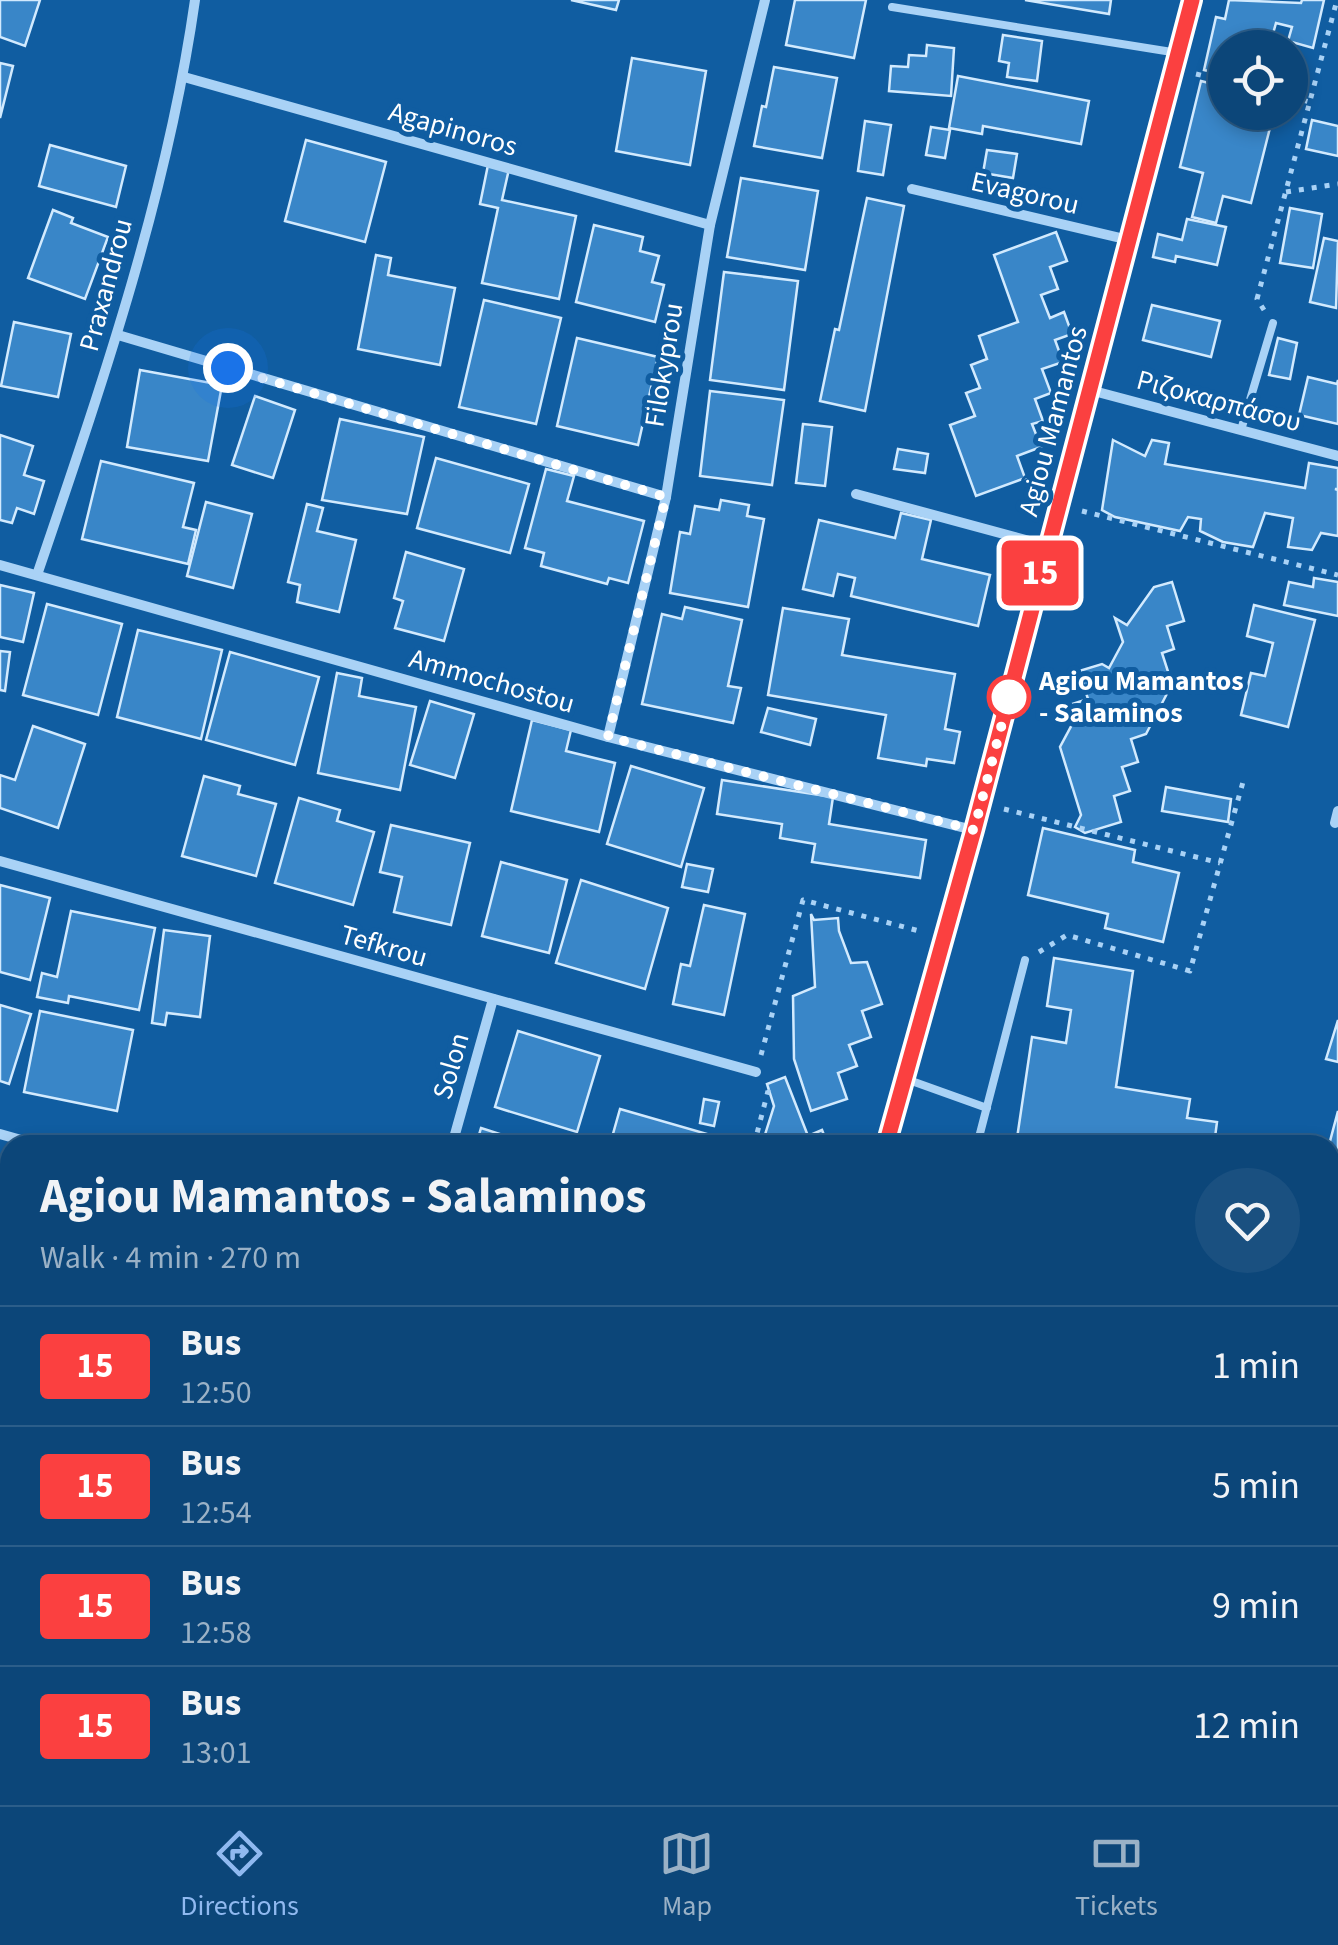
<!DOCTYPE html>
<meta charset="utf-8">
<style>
body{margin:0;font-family:"Source Sans 3",sans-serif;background:#1a5080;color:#f1f3f6;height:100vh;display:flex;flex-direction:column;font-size:38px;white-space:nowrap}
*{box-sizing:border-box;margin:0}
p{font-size:32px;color:#9ab1c6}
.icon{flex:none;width:55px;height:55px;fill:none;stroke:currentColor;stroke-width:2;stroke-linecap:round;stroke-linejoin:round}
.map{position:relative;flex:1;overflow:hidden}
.sheet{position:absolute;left:0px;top:1135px;width:1340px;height:670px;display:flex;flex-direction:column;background:#0c4679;border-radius:30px 30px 0 0;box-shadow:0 5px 15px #0003,0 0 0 2px #2c5e8a}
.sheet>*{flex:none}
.badge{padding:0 20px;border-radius:8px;font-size:35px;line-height:65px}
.fabs{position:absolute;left:1208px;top:30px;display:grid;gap:20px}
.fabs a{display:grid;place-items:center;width:100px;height:100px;border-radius:50%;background:#0c4679;box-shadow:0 5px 15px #0003,0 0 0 2px #2c5e8a;font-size:50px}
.you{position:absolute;width:50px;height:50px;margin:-25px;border:8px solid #fff;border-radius:50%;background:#1a73e8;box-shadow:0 0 0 15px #1a73e833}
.map>.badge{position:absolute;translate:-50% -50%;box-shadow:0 0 0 5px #fff}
.round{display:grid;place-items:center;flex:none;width:105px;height:105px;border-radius:52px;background:#1a5080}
.summary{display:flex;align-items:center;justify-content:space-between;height:170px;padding:0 40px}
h1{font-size:48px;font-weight:700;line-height:75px}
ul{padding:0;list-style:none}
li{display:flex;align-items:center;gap:30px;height:120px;padding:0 40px;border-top:2px solid #2c5e8a}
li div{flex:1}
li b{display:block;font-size:38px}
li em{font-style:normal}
li .badge{min-width:110px;font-weight:700;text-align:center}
.menu{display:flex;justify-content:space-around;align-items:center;height:140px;border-top:2px solid #2c5e8a;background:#0c4679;font-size:28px;color:#9ab1c6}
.menu a{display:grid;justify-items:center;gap:5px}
.menu .selected{color:#90b9f0}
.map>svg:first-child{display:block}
</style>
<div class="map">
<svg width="1338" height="1805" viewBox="0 0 1338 1805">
<rect width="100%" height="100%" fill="#105da1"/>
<g fill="#3986c8" stroke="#d2eafe" stroke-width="2.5">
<path d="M0,0H40L25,46L0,37Z"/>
<path d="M571,0H619L616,10Z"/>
<path d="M795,0H866L854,58L786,45Z"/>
<path d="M1025,0H1111L1109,14Z"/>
<path d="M1229,0L1301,3L1302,0H1324L1313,48L1288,41L1292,27L1276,23L1269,48H1225V75L1204,70L1216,17L1225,19Z"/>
<path d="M1003,35L1042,41L1037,81L1007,77L1009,63L999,61Z"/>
<path d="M927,45L954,48L951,96L889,91L891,66L908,67L909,55L926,56Z"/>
<path d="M632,58L706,71L690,165L616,151Z"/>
<path d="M0,63L13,66L0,118Z"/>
<path d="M774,67L837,78L822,158L754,146L762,106L766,107Z"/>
<path d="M958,76L1089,101L1081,144L983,126L982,134L949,128Z"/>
<path d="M1201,81L1225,87V112H1274L1251,203L1223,196L1216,223L1192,217L1203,173L1180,167Z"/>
<path d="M1312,120L1338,126V156L1306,149Z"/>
<path d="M865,121L891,125L883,175L858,171Z"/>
<path d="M931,127L950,130L945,158L926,155Z"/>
<path d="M306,140L386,162L365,242L285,221Z"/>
<path d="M50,145L126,166L116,207L39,186Z"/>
<path d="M987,150L1017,154L1013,178L983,173Z"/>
<path d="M488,165L509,169L502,200L576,216L559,299L482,283L498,208L480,204Z"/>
<path d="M741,178L818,191L805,270L727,257Z"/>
<path d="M867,198L904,206L865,411L820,401L835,329L839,330Z"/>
<path d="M1290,208L1322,214L1313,268L1280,263Z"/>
<path d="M53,210L73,218L71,223L108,237L85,299L28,278Z"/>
<path d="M1187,219L1226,227L1217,265L1176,256L1175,262L1153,257L1158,234L1182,240Z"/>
<path d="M594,225L643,237L640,251L659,256L652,282L664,285L655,322L576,302Z"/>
<path d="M1056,232L1067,261L1050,267L1058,289L1041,295L1050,318L1064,312L1072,334L1055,340L1063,362L1042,369L1051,393L1035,399L1043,421L1032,424L1041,447L1017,456L1025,478L976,496L950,425L975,416L966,393L980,388L971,365L987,359L979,336L1018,322L994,255Z"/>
<path d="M1324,238L1338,241L1336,308L1310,302Z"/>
<path d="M376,255L391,258L388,275L455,288L440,365L358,349Z"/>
<path d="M724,272L798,281L784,390L710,380Z"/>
<path d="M484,300L561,318L536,424L459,407Z"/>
<path d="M1152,305L1220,321L1211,357L1143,340Z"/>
<path d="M14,322L71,334L58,397L1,386Z"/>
<path d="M577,338L658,357L638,445L557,426Z"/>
<path d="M1278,338L1297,343L1290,379L1269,375Z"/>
<path d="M140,370L222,385L208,461L127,447Z"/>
<path d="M1308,377L1337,384L1338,380V424L1299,415Z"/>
<path d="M710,391L784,400L772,485L700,476Z"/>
<path d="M255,396L295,410L273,478L232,465Z"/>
<path d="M340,419L424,437L407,514L322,500Z"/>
<path d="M803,424L832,427L825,486L796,483Z"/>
<path d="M0,435L33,446L24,475L44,481L34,514L17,508L12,523L0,520Z"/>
<path d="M1113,440L1145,456L1152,440L1169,443L1165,464L1305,488L1309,463L1338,468V489H1335L1338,490V536L1321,533L1312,550L1288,547L1293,518L1265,513L1253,547L1223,542L1200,531L1201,519L1188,517L1180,531L1115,517L1102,510Z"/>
<path d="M898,449L928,454L925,473L894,469Z"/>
<path d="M436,458L529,484L510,553L417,528Z"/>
<path d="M101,461L194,483L183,527L196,530L188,564L82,539Z"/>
<path d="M546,469L574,476L567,501L644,521L628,583L609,578L607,584L541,566L544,553L525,548Z"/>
<path d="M721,500L749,505L747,516L764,519L748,607L670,593L680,532L690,534L695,506L719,510Z"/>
<path d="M206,502L252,514L233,588L187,576Z"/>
<path d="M307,504L323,508L317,531L356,540L339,612L297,602L300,585L288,582Z"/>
<path d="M901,513L931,520L922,559L990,575L978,626L851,596L855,578L838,574L833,596L803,589L819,520L895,538Z"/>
<path d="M406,552L464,569L444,641L395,628L403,601L394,598Z"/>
<path d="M1314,578L1338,582V616L1284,605L1289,582L1313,587Z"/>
<path d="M1172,582L1184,621L1167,626L1174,649L1162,653L1172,684L1146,734L1131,739L1138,762L1122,767L1130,791L1114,796L1121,822L1085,833L1075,827L1081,815L1060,747L1076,717L1072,704L1088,699L1079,671L1102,664L1109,668L1123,642L1115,618L1127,625L1154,587Z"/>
<path d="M0,585L34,593L23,642L0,637Z"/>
<path d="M47,604L122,624L98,715L23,695Z"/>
<path d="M1254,605L1315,620L1288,727L1241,715L1251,673L1265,676L1273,643L1247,636Z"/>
<path d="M685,607L742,620L728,686L741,688L733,723L642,704L662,614L682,619Z"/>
<path d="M783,608L849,619L842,655L955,674L945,729L960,732L954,763L927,759L926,766L878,758L886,715L768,695Z"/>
<path d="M138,630L222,650L201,739L117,717Z"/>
<path d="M0,651L10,652L5,691L0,690Z"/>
<path d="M230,652L319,677L295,765L206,740Z"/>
<path d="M337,673L362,678L359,696L416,707L400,790L318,773Z"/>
<path d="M430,701L474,714L455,778L410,765Z"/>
<path d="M768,708L816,719L810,745L761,732Z"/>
<path d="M532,720L571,730L566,751L615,763L599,832L511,811Z"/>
<path d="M33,726L85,744L58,828L0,808V775L15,780Z"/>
<path d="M631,766L704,788L681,867L607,844Z"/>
<path d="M204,776L240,786L238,794L276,804L256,876L182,856Z"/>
<path d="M722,780L833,797L829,824L926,840L920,878L812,862L815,844L780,838L782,824L717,814Z"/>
<path d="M1166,787L1231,799L1228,822L1162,811Z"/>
<path d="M299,798L340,810L337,821L374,832L353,905L275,883Z"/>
<path d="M391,825L470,843L451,925L394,912L402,877L380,872Z"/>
<path d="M1043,828L1135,850L1133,862L1179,873L1163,942L1105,928L1108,914L1028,895Z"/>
<path d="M501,862L567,880L549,953L482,936Z"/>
<path d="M687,864L713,869L708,892L682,887Z"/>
<path d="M581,880L668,908L645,989L556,963Z"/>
<path d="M0,885L50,898L30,980L0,972Z"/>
<path d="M704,905L745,914L724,1015L673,1004L681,964L690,966Z"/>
<path d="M71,911L155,928L139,1010L69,996L68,1003L37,997L42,973L57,977Z"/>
<path d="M811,914L814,920L838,918L839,931L851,963L867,962L882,1004L862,1011L871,1037L849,1045L857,1066L838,1073L847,1099L811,1111L794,1059L793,996L815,987Z"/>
<path d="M164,930L210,936L200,1017L167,1013L165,1025L152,1023Z"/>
<path d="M1054,958L1133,971L1116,1087L1190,1099L1187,1118L1217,1122L1214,1145H1016L1032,1037L1066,1043L1071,1010L1047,1006Z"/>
<path d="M0,1005L31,1014L9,1084L0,1081Z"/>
<path d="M40,1011L133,1030L117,1111L24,1092Z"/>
<path d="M1338,1020V1062L1326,1059Z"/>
<path d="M518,1031L600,1056L577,1132L495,1107Z"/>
<path d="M785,1077L808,1136L822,1130L828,1145H764L763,1141L774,1106L767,1084Z"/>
<path d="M704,1099L719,1102L714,1126L700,1123Z"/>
<path d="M620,1109L742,1144L741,1145H624L611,1141Z"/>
<path d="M1338,1111V1281L1330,1279L1329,1145Z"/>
<path d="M481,1128L534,1145H476Z"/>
<path d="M0,1294L10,1296V1381L0,1380Z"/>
<path d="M1330,1726L1338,1728V1760L1330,1758Z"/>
<path d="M89,1795H145L143,1805H87Z"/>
<path d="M520,1795H581L577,1804L580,1805H519Z"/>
<path d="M653,1795H702V1796L653,1799Z"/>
<path d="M784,1795H834L832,1805H782Z"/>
<path d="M885,1795H933L923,1800L925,1805H882Z"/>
<path d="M1273,1795H1312L1306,1805H1271Z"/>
</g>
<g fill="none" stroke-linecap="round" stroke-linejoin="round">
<g stroke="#a9d2f6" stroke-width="5" stroke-dasharray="5 8" stroke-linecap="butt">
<path d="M1196,74L1225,81"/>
<path d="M1290,97L1310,102"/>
<path d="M1286,192L1338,184"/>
<path d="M1264,310L1257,299L1337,0"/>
<path d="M1082,511L1338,575"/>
<path d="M1004,809L1220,863"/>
<path d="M1039,952L1067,935L1190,971L1243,782"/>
<path d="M761,1055L803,900L923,932"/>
<path d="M754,1145L768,1091L766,1087"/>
<path d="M601,1805L604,1795"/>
</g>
<g stroke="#a9d2f6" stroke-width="8">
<path d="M892,7L1178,53"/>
<path d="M1241,430L1273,323"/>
<path d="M906,1079L987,1108"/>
<path d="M977,1145L1025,960"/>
<path d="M203,1805L206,1795"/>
</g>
<g stroke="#a9d2f6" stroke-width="10">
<path d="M184,77L710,225"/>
<path d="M912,189L1129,240"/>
<path d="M118,335L666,497"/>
<path d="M1090,390L1338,456"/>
<path d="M856,494L1048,546"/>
<path d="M0,565L608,737L973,830"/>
<path d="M37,575C101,387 167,197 195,0"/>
<path d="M608,737L666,497L710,225L765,0"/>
<path d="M1335,823L1338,811"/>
<path d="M0,861L756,1072"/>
<path d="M0,1134L39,1145"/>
<path d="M452,1145L493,999"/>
<path d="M1330,1413L1338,1418"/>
<path d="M0,1416L10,1419"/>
<path d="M360,1795L384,1805"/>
<path d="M1119,1795L1152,1805"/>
<path d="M981,1805L983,1795"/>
</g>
<g stroke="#daedfe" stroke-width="20">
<path d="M886,1145L974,830L1192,0"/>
<path d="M445,1805L453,1795"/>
</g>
</g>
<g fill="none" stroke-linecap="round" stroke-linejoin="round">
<defs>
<path id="line" d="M886,1145L974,830L1192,0"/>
</defs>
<use href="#line" stroke="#fff" stroke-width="22"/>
<use href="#line" stroke="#fb4040" stroke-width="15"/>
<path stroke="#fff" stroke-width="10" stroke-dasharray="0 18" d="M228,368L666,497L608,737L974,830L1009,697"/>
</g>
<circle fill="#fff" stroke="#fb4040" stroke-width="5" cx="1009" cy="697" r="20"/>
<g text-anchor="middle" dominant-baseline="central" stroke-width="10" stroke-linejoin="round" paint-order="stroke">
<g font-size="28" fill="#fff" stroke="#105da1">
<text transform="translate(453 129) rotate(16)">Agapinoros</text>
<text transform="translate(1025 193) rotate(13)">Evagorou</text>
<text transform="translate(106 285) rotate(-75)">Praxandrou</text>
<text transform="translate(664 365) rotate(-81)">Filokyprou</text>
<text transform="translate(1219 401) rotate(15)">Ριζοκαρπάσου</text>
<text transform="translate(1053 421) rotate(-75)">Agiou Mamantos</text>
<text transform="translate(492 681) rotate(16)">Ammochostou</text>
<text transform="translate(384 946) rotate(16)">Tefkrou</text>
<text transform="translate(451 1066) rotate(-74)">Solon</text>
</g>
<g font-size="28" font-weight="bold" fill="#fff" stroke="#105da1" text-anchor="start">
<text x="1039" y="681">Agiou Mamantos<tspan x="1039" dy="32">- Salaminos</tspan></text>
</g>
</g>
</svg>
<div class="fabs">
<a><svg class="icon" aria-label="locate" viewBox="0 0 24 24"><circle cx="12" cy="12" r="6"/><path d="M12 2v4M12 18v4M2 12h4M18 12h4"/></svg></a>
</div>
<div class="you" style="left:228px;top:368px"></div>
<b class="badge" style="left:1040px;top:573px;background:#fb4040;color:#fff">15</b>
<section class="sheet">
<div class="summary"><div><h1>Agiou Mamantos - Salaminos</h1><p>Walk · 4 min · 270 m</p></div><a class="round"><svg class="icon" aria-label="heart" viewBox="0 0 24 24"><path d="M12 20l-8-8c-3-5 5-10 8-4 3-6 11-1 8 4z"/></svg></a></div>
<ul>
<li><span class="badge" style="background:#fb4040;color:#fff">15</span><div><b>Bus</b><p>12:50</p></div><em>1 min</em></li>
<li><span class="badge" style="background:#fb4040;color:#fff">15</span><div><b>Bus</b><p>12:54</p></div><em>5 min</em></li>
<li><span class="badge" style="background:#fb4040;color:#fff">15</span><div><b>Bus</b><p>12:58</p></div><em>9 min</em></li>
<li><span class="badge" style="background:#fb4040;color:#fff">15</span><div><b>Bus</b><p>13:01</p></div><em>12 min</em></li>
</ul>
</section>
</div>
<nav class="menu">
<a class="selected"><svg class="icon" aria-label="directions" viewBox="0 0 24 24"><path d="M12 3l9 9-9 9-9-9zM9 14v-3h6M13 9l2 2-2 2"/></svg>Directions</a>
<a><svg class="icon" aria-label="map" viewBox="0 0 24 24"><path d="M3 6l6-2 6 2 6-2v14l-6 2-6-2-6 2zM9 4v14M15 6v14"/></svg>Map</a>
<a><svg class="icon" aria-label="tickets" viewBox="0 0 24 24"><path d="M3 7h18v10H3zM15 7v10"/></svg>Tickets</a>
</nav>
